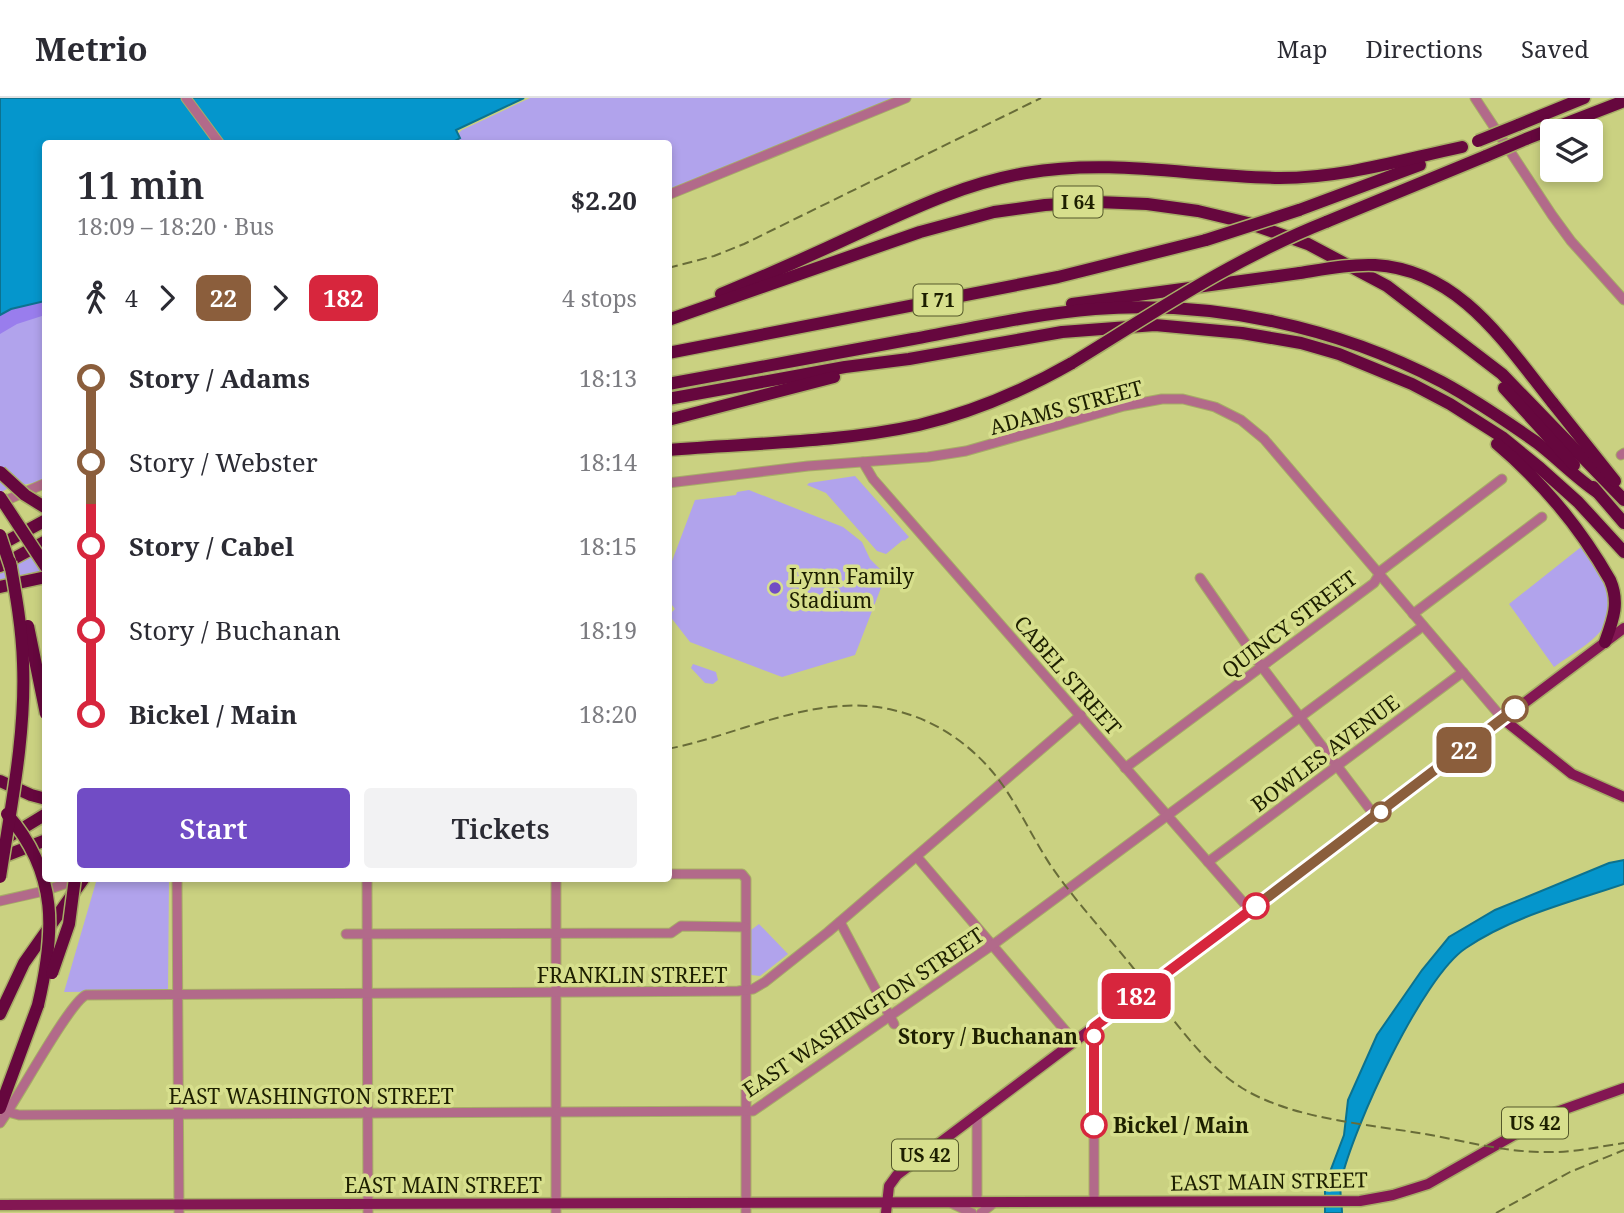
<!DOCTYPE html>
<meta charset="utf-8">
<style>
body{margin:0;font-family:"Noto Serif",serif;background:#f2f2f3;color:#2b2b33;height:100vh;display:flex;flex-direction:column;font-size:26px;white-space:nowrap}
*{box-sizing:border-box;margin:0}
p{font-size:23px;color:#7c7c81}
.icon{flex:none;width:38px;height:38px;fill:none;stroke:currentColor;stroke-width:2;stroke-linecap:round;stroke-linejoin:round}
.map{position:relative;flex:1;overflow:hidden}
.panel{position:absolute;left:42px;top:42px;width:630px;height:742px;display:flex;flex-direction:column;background:#fff;border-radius:7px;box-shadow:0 4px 10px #0003}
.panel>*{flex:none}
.badge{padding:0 14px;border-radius:10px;font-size:24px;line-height:46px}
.controls{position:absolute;left:1540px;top:21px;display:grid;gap:14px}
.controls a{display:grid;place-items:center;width:63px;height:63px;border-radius:7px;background:#fff;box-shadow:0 4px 10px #0003;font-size:35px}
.map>.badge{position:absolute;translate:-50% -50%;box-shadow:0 0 0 4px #fff}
.legs{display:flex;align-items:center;gap:10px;height:77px;padding:0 35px;font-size:23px}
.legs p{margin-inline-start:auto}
.headline{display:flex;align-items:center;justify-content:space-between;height:119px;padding:0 35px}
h1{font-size:38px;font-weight:600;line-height:52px}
.action{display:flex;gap:14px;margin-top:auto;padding:14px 35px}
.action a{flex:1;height:80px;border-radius:7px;background:#714cc5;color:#fff;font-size:28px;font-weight:600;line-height:80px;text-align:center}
.action a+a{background:#f2f2f3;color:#2b2b33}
ul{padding:0 35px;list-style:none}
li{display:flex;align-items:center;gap:24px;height:84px;font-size:26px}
li i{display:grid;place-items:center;width:10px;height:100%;margin:0 9px;background:currentColor}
li i::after{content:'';width:18px;height:18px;margin:-9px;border:5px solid;border-radius:50%;background:#fff}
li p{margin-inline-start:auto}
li:first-child i{background:linear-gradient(#0000 50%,currentColor 0)}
li:last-child i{background:linear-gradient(currentColor 50%,#0000 0)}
header{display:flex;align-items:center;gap:42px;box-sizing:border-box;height:98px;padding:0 35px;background:#fff;border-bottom:2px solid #e1e1e2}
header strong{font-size:33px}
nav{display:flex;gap:38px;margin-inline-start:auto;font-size:24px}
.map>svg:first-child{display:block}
</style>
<header>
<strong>Metrio</strong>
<nav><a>Map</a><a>Directions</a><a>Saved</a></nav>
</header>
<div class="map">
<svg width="1624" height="1115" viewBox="0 0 1624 1115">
<rect width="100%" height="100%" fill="#cad181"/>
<g fill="#b1a3ec">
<path d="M530,0H910L669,96L668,46H447L462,32Z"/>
<path d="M45,203V383L10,389L0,395V217Z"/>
<path d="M855,378L909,439L904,443L903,442L886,456L877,453L826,395L807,387L809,385Z"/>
<path d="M749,392L843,429L862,444L870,461L886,477L855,557L782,579L690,544L669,517L675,511L669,503V471L695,402L736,397L737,394Z"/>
<path d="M45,449V474L0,483V475L4,472Z"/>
<path d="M1581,449C1588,461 1608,483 1611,496C1620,532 1578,551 1554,569L1509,506Z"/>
<path d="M693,566L716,574L718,582L713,586L705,585L691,570Z"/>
<path d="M102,780L169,781L168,893L64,894L96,784Z"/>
<path d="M759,826L788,856L760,878L751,877V832Z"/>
</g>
<path fill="#997ded" d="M45,203V217L17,226L0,236V217L11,211Z"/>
<g fill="#0596cc" stroke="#0c728f" stroke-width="2">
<path d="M0,0H524L456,32L460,40L451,45L46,46L45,203L11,211L0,217Z"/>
<path d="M1624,762V786C1571,804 1513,818 1466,850C1422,879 1353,1030 1341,1083C1339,1093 1342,1105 1342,1115H1325V1087L1344,1037L1348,1002L1377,937L1422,872L1449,839L1495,812L1609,765Z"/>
</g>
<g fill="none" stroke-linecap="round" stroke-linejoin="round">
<defs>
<g id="minor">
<path d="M186,0L220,46"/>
<path d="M1475,0L1552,117L1571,143L1624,202"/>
<path d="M668,97L906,0"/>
<path d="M1621,357L1624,355"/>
<path d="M863,364L873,381L1250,812"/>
<path d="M668,385L808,368L928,359L966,353L1124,308L1162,301H1183L1215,309L1241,322L1264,341L1503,621"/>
<path d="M0,405L46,385"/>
<path d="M1200,480L1262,569L1375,718"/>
<path d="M1413,516L1542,419"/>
<path d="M1125,670L1374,485L1382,472L1502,381"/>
<path d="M917,759L1075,944"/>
<path d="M1208,764L1463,574"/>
<path d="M668,776H742L746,781V1115"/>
<path d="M177,780L179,1115"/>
<path d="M367,780L368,1115"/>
<path d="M556,780V1115"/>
<path d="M0,803L44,793L79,781"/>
<path d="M840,824L894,926"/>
<path d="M346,836L671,835L681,828L745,829"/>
<path d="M8,1014L19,1017L753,1013L998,843L1423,528"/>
<path d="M977,1018V1104"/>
<path d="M0,1025C17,1002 69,905 86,897L738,893L753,891L765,884L828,834L1081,617"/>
<path d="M1094,1103V929"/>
<path d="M951,1105L972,1115"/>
<path d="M981,1115L995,1104"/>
</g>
<g id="major">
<path d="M1503,621L1572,676L1624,699"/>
<path d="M0,1107L1360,1103L1393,1097L1428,1086L1551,1016L1624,990"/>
<path d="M886,1115L889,1088L897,1077L1624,530"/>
</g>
<g id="highway">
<path d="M1518,27L1584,0"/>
<path d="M1526,41L1624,3"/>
<path d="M1299,112L1420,67"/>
<path d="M1326,124L1486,58"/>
<path d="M721,196C767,177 812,157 857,136C912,111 966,85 1026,75C1114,60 1192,79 1280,80C1343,80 1401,62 1462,49"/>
<path d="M1072,206L1300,175"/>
<path d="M668,222L920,134L994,114L1045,107L1097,104L1147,106L1198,113L1248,125L1308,146L1387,188L1502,276L1624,402"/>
<path d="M668,255L1058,179L1206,142"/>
<path d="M668,286C750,271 831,256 913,241C973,230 1034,216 1095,211C1214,202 1337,229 1442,284C1475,302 1506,323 1536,344C1557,360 1575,379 1597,394"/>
<path d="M1504,290L1574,367"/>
<path d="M668,301L845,269L909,261L1062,234L1155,227L1242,235L1301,245L1339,256L1412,286L1450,306L1502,339L1540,370L1578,404L1624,454"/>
<path d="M1552,304L1615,383"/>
<path d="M668,322L834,279"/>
<path d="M1497,346C1542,384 1581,431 1610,482C1620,505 1613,522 1605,544"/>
<path d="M668,352C751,345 837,345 919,327C973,314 1023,293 1072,265"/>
<path d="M1593,389L1624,425"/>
<path d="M0,447L46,422"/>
<path d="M0,468L46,443"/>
<path d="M0,489L46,479"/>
<path d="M0,683L31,697L46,701"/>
<path d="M10,738L46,716"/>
<path d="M0,760L46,742"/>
<path d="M0,916L24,865L84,780"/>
<path d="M0,1010L38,907"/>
</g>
</defs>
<use href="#minor" stroke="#a7ad67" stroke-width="11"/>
<use href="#major" stroke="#a7ad67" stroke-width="13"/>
<use href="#highway" stroke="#a7ad67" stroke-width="15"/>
<use href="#minor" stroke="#b26a8a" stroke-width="9"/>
<use href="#major" stroke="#831753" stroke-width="10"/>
<use href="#highway" stroke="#66073e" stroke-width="12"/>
<g stroke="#686c38" stroke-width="2" stroke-dasharray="10 5" stroke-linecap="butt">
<path d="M668,170L714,158L744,146L1041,0"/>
<path d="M668,651C742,636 817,594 893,612C938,622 978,651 1004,689C1021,714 1034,742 1051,768C1076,804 1107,837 1134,871C1164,908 1201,965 1242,990C1292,1021 1367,1026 1425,1036C1464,1043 1504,1054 1544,1054C1571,1055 1597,1049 1624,1045"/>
<path d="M1496,1115L1570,1074L1624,1052"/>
</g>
<defs>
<g id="highway-bridge">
<path d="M1478,43L1518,27"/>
<path d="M1486,58L1526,41"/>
<path d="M1206,142L1299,112"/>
<path d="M1300,175C1325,171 1350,166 1375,167C1459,172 1504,244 1552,304"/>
<path d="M1072,265C1155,214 1235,160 1326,124"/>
<path d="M0,374L25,397L46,410"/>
<path d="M0,399L46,469"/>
<path d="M0,437L11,470"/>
<path d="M28,528L46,616"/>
<path d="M7,716C59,776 55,835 38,907"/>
<path d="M0,779C11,708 26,636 23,565C22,531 16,497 10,464"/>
<path d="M52,875L69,826L75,780"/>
</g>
</defs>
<use href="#highway-bridge" stroke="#a7ad67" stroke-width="15" stroke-linecap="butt"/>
<use href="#highway-bridge" stroke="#66073e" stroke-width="12"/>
</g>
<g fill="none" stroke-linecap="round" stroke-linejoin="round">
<defs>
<path id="line-1" d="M1256,808L1515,611"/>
<path id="line-2" d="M1094,1027V929L1256,808"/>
</defs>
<use href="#line-1" stroke="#fff" stroke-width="16"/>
<use href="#line-2" stroke="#fff" stroke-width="16"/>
<use href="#line-1" stroke="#8b5e3c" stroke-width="10"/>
<use href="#line-2" stroke="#d7263d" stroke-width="10"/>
</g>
<circle fill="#714cc5" stroke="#d7df8d" stroke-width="2.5" cx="775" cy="490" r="7"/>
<g fill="#fff" stroke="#8b5e3c" stroke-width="3.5">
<circle cx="1515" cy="611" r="12"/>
<circle cx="1381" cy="714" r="9"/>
</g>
<g fill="#fff" stroke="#d7263d" stroke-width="3.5">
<circle cx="1256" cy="808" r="12"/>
<circle cx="1094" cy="938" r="9"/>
<circle cx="1094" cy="1027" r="12"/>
</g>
<g text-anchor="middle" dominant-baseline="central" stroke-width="7" stroke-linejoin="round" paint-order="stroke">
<g fill="#d7df8d" stroke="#55592a" stroke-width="2">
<rect x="1053.5" y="88.5" width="49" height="31" rx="5"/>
<rect x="913.5" y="186.5" width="49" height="31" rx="5"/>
<rect x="1502" y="1009.5" width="66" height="31" rx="5"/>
<rect x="892" y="1041.5" width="66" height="31" rx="5"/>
</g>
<g font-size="19" font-weight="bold" fill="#1d1f00">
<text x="1078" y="104">I 64</text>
<text x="938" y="202">I 71</text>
<text x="1535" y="1025">US 42</text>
<text x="925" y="1057">US 42</text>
</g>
<g font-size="21" fill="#1d1f00" stroke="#d7df8d">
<text transform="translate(1066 309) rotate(-15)">ADAMS STREET</text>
<text transform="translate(1289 526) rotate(-37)">QUINCY STREET</text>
<text transform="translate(1068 577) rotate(49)">CABEL STREET</text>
<text transform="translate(1325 655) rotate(-37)">BOWLES AVENUE</text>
<text x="632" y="877">FRANKLIN STREET</text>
<text transform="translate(863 914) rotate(-34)">EAST WASHINGTON STREET</text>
<text x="311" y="998">EAST WASHINGTON STREET</text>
<text transform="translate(1269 1083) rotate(-1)">EAST MAIN STREET</text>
<text x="443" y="1087">EAST MAIN STREET</text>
</g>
<g font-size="21" fill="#1d1f00" stroke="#d7df8d" text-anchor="start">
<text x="789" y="478">Lynn Family<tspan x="789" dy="24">Stadium</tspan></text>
</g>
<g font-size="21" font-weight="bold" fill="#1d1f00" stroke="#d7df8d" text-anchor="end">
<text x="1078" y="938">Story / Buchanan</text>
<text x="1113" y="1027" text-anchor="start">Bickel / Main</text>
</g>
</g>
</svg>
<div class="controls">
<a><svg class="icon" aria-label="layers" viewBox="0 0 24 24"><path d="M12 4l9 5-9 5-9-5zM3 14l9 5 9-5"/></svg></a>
</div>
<b class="badge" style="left:1464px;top:652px;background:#8b5e3c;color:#fff">22</b>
<b class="badge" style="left:1136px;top:898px;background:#d7263d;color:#fff">182</b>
<section class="panel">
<div class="headline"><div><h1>11 min</h1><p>18:09 – 18:20 · Bus</p></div><b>$2.20</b></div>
<div class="legs"><svg class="icon" aria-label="walk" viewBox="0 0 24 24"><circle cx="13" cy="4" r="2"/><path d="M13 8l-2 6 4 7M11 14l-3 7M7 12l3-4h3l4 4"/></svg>4<svg class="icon" aria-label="forward" viewBox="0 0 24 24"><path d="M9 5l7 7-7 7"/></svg><b class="badge" style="background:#8b5e3c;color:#fff">22</b><svg class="icon" aria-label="forward" viewBox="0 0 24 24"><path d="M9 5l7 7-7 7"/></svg><b class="badge" style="background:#d7263d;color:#fff">182</b><p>4 stops</p></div>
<ul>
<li><i style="color:#8b5e3c"></i><b>Story / Adams</b><p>18:13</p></li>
<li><i style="color:#8b5e3c"></i><span>Story / Webster</span><p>18:14</p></li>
<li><i style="color:#d7263d"></i><b>Story / Cabel</b><p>18:15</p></li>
<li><i style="color:#d7263d"></i><span>Story / Buchanan</span><p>18:19</p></li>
<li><i style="color:#d7263d"></i><b>Bickel / Main</b><p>18:20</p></li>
</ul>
<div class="action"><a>Start</a><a>Tickets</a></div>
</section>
</div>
